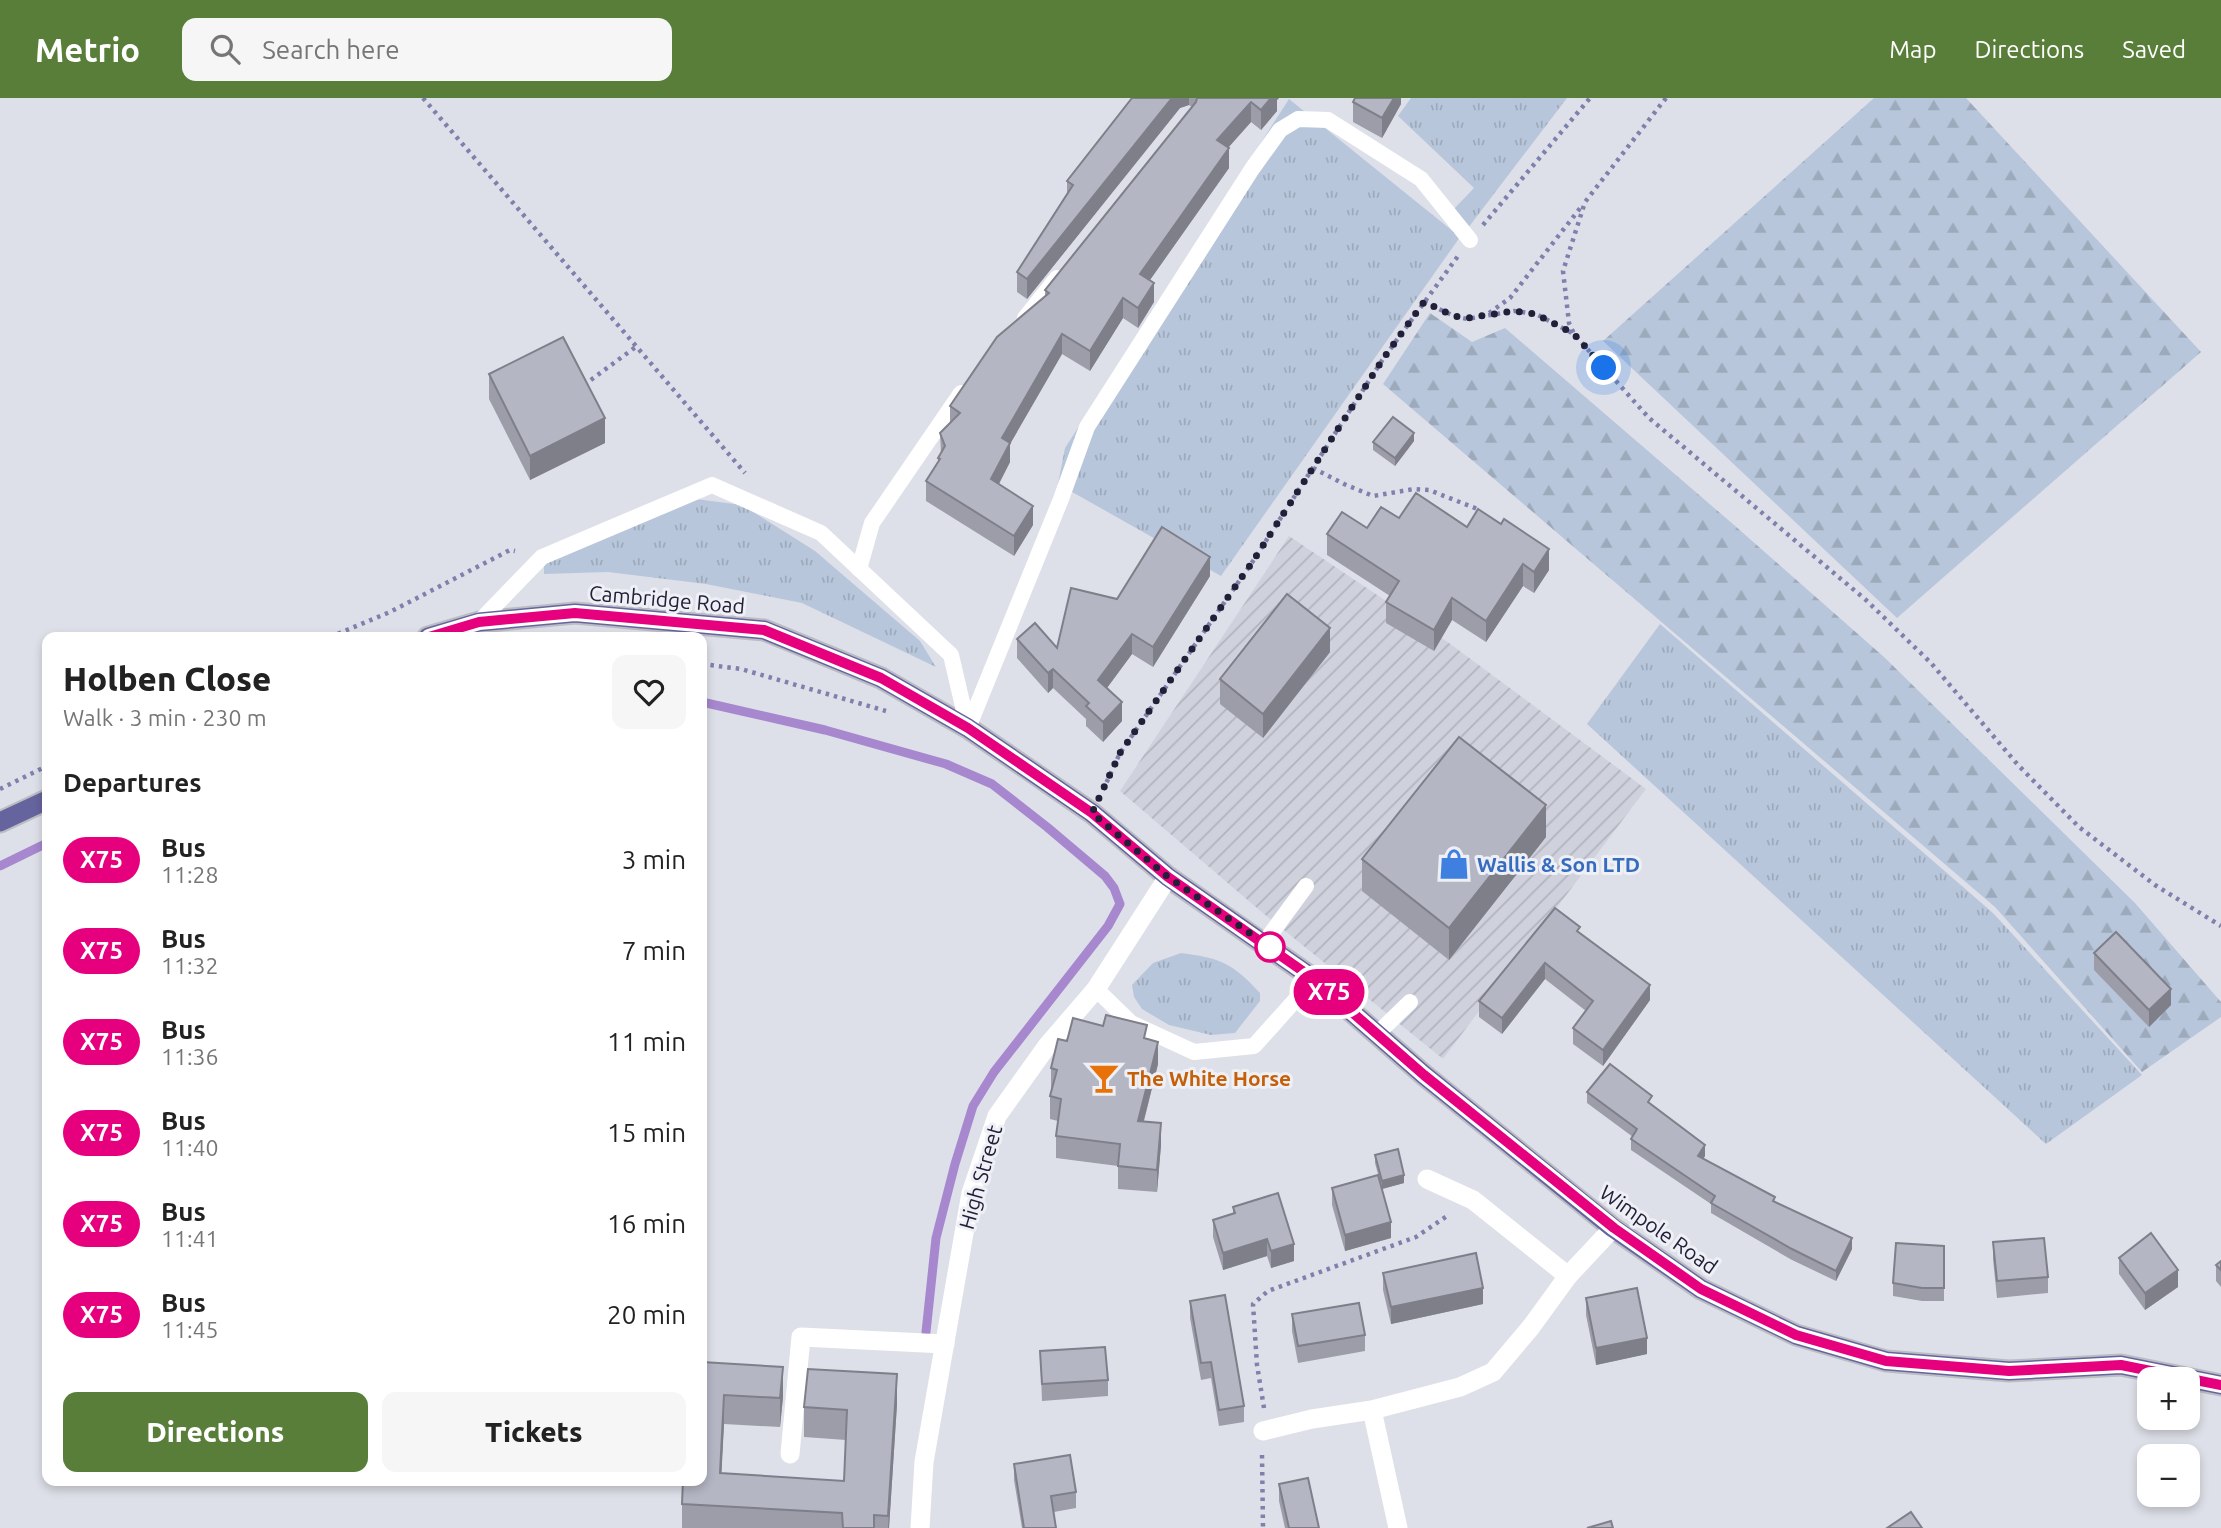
<!DOCTYPE html>
<meta charset="utf-8">
<style>
body{margin:0;font-family:Ubuntu,sans-serif;background:#f6f6f6;color:#222;height:100vh;display:flex;flex-direction:column;font-size:26px;white-space:nowrap}
*{box-sizing:border-box;margin:0}
p{font-size:23px;color:#767676}
.icon{flex:none;width:38px;height:38px;fill:none;stroke:currentColor;stroke-width:2;stroke-linecap:round;stroke-linejoin:round}
.map{position:relative;flex:1;overflow:hidden}
.drawer{position:absolute;left:42px;top:534px;width:665px;height:854px;display:flex;flex-direction:column;background:#fff;border-radius:14px;box-shadow:0 4px 10px #0003}
.drawer>*{flex:none}
.badge{padding:0 14px;border-radius:23px;font-size:24px;line-height:46px}
.tools{position:absolute;left:2137px;top:1269px;display:grid;gap:14px}
.tools a{display:grid;place-items:center;width:63px;height:63px;border-radius:14px;background:#fff;box-shadow:0 4px 10px #0003;font-size:35px}
.you{position:absolute;width:35px;height:35px;margin:-18px;border:5px solid #fff;border-radius:50%;background:#1a73e8;box-shadow:0 0 0 10px #1a73e833}
.map>.badge{position:absolute;translate:-50% -50%;box-shadow:0 0 0 4px #fff}
h2{padding:0 21px;font-size:26px;line-height:63px}
.round{display:grid;place-items:center;flex:none;width:74px;height:74px;border-radius:14px;background:#f6f6f6}
.overview{display:flex;align-items:center;justify-content:space-between;height:119px;padding:0 21px}
h1{font-size:33px;font-weight:800;line-height:52px}
.button{display:flex;gap:14px;margin-top:auto;padding:14px 21px}
.button a{flex:1;height:80px;border-radius:14px;background:#597e3a;color:#fff;font-size:28px;font-weight:800;line-height:80px;text-align:center}
.button a+a{background:#f6f6f6;color:#222}
ul{padding:0;list-style:none}
li{display:flex;align-items:center;gap:21px;height:91px;padding:0 21px}
li div{flex:1}
li b{display:block;font-size:26px}
li em{font-style:normal}
li .badge{min-width:77px;font-weight:700;text-align:center}
header{display:flex;align-items:center;gap:42px;box-sizing:border-box;height:98px;padding:0 35px;background:#597e3a;color:#fff}
header strong{font-size:33px}
nav{display:flex;gap:38px;margin-inline-start:auto;font-size:24px}
.search{width:490px;height:63px;background:#f6f6f6;display:flex;align-items:center;gap:18px;box-sizing:border-box;padding:0 24px;border-radius:14px;color:#767676;font-size:26px}
.map>svg:first-child{display:block}
</style>
<header>
<strong>Metrio</strong>
<div class="search"><svg class="icon" aria-label="search" viewBox="0 0 24 24"><circle cx="10" cy="10" r="6"/><path d="M15 15l6 6"/></svg>Search here</div>
<nav><a>Map</a><a>Directions</a><a>Saved</a></nav>
</header>
<div class="map">
<svg width="2221" height="1430" viewBox="0 0 2221 1430">
<defs>
<pattern id="industrial-furrows" width="10" height="10" patternUnits="userSpaceOnUse" patternTransform="scale(1.75)"><rect width="10" height="10" fill="#cfd1dd"/><path d="M-1 1l2-2M0 10L10 0M9 11l2-2" fill="none" stroke="#b1b3be"/></pattern>
<pattern id="grass-tufts" width="24" height="20" patternUnits="userSpaceOnUse" patternTransform="scale(1.75)"><rect width="24" height="20" fill="#b7c6da"/><path d="M3 7l-1-3M5 7V3M7 7l1-3M15 17l-1-3M17 17v-4M19 17l1-3" fill="none" stroke="#9daabc"/></pattern>
<pattern id="forest-firs" width="22" height="20" patternUnits="userSpaceOnUse" patternTransform="scale(1.75)"><rect width="22" height="20" fill="#b7c6da"/><path d="M5 1l3.5 6h-7zM16 11l3.5 6h-7z" fill="#9daabc"/></pattern>
</defs>
<rect width="100%" height="100%" fill="#dee0e9"/>
<path fill="url(#industrial-furrows)" d="M1289,438L1449,545L1646,691L1443,961L1264,816L1120,693Z"/>
<g fill="url(#grass-tufts)">
<path d="M1411,0H1567L1468,130L1452,113L1474,90L1398,18Z"/>
<path d="M1289,1L1460,139L1221,478L1058,386L1065,350Z"/>
<path d="M696,401L742,407L815,453L920,543L936,569L802,505L706,486L608,474L544,476V464Z"/>
<path d="M1660,526L1993,815L2142,977L2046,1046L1587,626Z"/>
<path d="M1181,855C1221,860 1232,865 1260,895V903L1235,935L1211,937L1169,927L1142,911L1134,899L1132,887L1153,865Z"/>
</g>
<g fill="url(#forest-firs)">
<path d="M1874,0H1966L2201,254L1897,520L1603,243Z"/>
<path d="M1430,215L1472,244L1505,230L1734,427L1884,559L2135,805L2221,904V919L2142,974L1995,809L1383,286Z"/>
</g>
<g fill="none" stroke-linecap="round" stroke-linejoin="round">
<g stroke="#a787ce" stroke-width="9">
<path d="M702,604L825,632L946,666L992,686L1047,729L1105,778L1114,790L1120,806L1108,828L994,974L973,1008L955,1066L936,1140L926,1234"/>
<path d="M0,768L47,745"/>
</g>
<defs>
<g id="primary">
<path d="M428,539L479,524L575,515L764,532L881,580L968,630L1092,715L1168,779L1314,881L1424,977L1613,1130L1701,1191L1796,1237L1886,1263L2009,1273L2121,1267L2221,1287"/>
<path d="M0,724L47,702"/>
</g>
</defs>
<use href="#primary" stroke="#bcbcc3" stroke-width="23"/>
<g stroke="#7f80ac" stroke-width="4.5" stroke-dasharray="3.5 5" stroke-linecap="butt">
<path d="M423,0L745,375"/>
<path d="M1666,0L1585,104L1563,173L1569,225L1574,236L1649,320L1866,502L1931,565L2018,667L2079,729L2155,787L2221,828"/>
<path d="M1483,127L1590,0"/>
<path d="M1424,204L1454,218L1467,221L1514,213L1536,216L1574,236"/>
<path d="M1489,215L1510,200L1581,109"/>
<path d="M584,287L637,248"/>
<path d="M1313,370L1344,386L1373,398L1414,391L1429,392L1480,412"/>
<path d="M330,539L390,514L510,452L515,453"/>
<path d="M702,566L741,571L886,613"/>
<path d="M0,691L47,668"/>
<path d="M1103,692L1120,655L1253,463L1383,261L1458,158"/>
<path d="M1264,1310L1257,1267L1253,1206L1268,1193L1416,1139L1447,1118"/>
<path d="M1262,1357L1263,1430"/>
</g>
<g stroke="#fff" stroke-width="16">
<path d="M1025,220L1057,180"/>
<path d="M859,471L872,425L961,295"/>
<path d="M479,524L542,459L712,387L821,435L951,557L968,630"/>
<path d="M968,630L1061,401L1087,329L1252,71L1280,32L1298,21L1328,22L1421,81L1470,142"/>
<path d="M1264,845L1306,788"/>
<path d="M1096,891L1131,925L1194,954L1254,948L1314,881"/>
<path d="M1378,935L1410,904"/>
</g>
<g stroke="#fff" stroke-width="19">
<path d="M1427,1081L1473,1102L1568,1178"/>
<path d="M1372,1312L1398,1430"/>
<path d="M1263,1333L1312,1321L1372,1312L1460,1289L1493,1274L1531,1229L1568,1178L1613,1130"/>
<path d="M790,1356L801,1239L945,1246"/>
<path d="M920,1430L924,1364L971,1095L997,1018L1047,948L1096,891L1168,779"/>
</g>
<use href="#primary" stroke="#66649e" stroke-width="19"/>
</g>
<g fill="#9c9da9">
<path d="M1132,0H1279L1277,2V13L1261,32L1251,24L1228,50L1229,70L1150,182L1154,204L1138,230L1123,220L1090,273L1062,256L1010,346V364L999,386L1033,427L1014,458L926,403V383L938,364V360L941,356L940,335L950,325V308L1045,198V192L1192,9L1189,7L1180,10L1027,201L1017,194V174L1067,95V83Z"/>
<path d="M1401,0V6L1382,40L1353,24V4Z"/>
<path d="M489,276L605,345L530,382L489,301Z"/>
<path d="M1414,343L1395,368L1373,352V344Z"/>
<path d="M1399,420L1467,429L1549,472L1534,495L1523,488L1486,544L1452,522L1434,553L1386,525V504L1390,498L1327,457V436L1367,430Z"/>
<path d="M1210,478L1153,569L1132,556L1107,590L1122,623L1103,644L1086,628V621L1053,590L1048,595L1017,560V541L1057,550L1117,501Z"/>
<path d="M1330,554L1263,640L1220,606V581Z"/>
<path d="M1546,739L1449,862L1362,793V761Z"/>
<path d="M1580,835L1650,902L1603,968L1573,946V930L1586,913L1545,881L1502,936L1479,919V903Z"/>
<path d="M2094,855L2171,907L2149,929L2094,872Z"/>
<path d="M1147,941L1158,966L1144,1023L1161,1047L1157,1094L1118,1091V1068L1056,1060V1038L1058,1023L1050,1021V998L1052,993H1051V970L1067,943Z"/>
<path d="M1587,994L1652,1007L1705,1058L1703,1061L1852,1151L1836,1183L1792,1162L1711,1115V1106L1631,1052V1041L1633,1039L1587,1005Z"/>
<path d="M1375,1057L1404,1085L1382,1091L1375,1065Z"/>
<path d="M1332,1090L1391,1140L1345,1153L1332,1107Z"/>
<path d="M1233,1109L1294,1163L1271,1170L1267,1158L1223,1172L1213,1139V1122L1233,1115Z"/>
<path d="M1993,1144L2048,1179V1195L1997,1200L1993,1161Z"/>
<path d="M1944,1148V1203H1922L1893,1198V1185Z"/>
<path d="M2119,1160L2178,1189L2145,1212L2119,1176Z"/>
<path d="M2221,1163V1189L2216,1183V1167Z"/>
<path d="M1383,1175L1483,1206L1391,1226L1383,1192Z"/>
<path d="M1586,1200L1647,1256L1596,1267L1586,1217Z"/>
<path d="M1190,1203L1244,1308V1324L1219,1328L1211,1280L1201,1282L1190,1220Z"/>
<path d="M1292,1216L1365,1237V1253L1298,1265L1292,1233Z"/>
<path d="M1040,1253L1108,1282V1298L1042,1303Z"/>
<path d="M702,1264L783,1299L780,1329L724,1326L721,1375L844,1383L846,1342L804,1339V1309L897,1306L889,1430H682V1406Z"/>
<path d="M1014,1366L1076,1394V1410L1054,1414L1056,1430H1022L1014,1382Z"/>
<path d="M1279,1386L1319,1430H1285L1279,1403Z"/>
</g>
<g fill="#7f7f89">
<path d="M1172,0H1189V7L1180,10L1027,201V181Z"/>
<path d="M1271,0H1279L1277,2V13L1261,32V12Z"/>
<path d="M1394,0H1401V6L1382,40V20Z"/>
<path d="M1251,4V24L1217,62V42Z"/>
<path d="M1229,50V70L1140,196V176Z"/>
<path d="M1154,185V204L1138,230V210Z"/>
<path d="M1123,200V220L1090,273V253Z"/>
<path d="M1062,236V256L1010,346V364L991,401V381L1002,340Z"/>
<path d="M605,320V345L530,382V358Z"/>
<path d="M1414,335V343L1395,368V360Z"/>
<path d="M1033,408V427L1014,458V438Z"/>
<path d="M1549,451V472L1534,495V474Z"/>
<path d="M1210,459V478L1153,569V549Z"/>
<path d="M1523,466V488L1486,544V523Z"/>
<path d="M1452,500V522L1434,553V532Z"/>
<path d="M1330,530V554L1263,640V616Z"/>
<path d="M1132,536V556L1098,602V582Z"/>
<path d="M1053,571V590L1048,595V575Z"/>
<path d="M1122,604V623L1103,644V624Z"/>
<path d="M1546,707V739L1449,862V830Z"/>
<path d="M1545,865V881L1502,936V920Z"/>
<path d="M1650,887V902L1603,968V952Z"/>
<path d="M2171,891V907L2149,929V912Z"/>
<path d="M1158,944V966L1138,1045V1023Z"/>
<path d="M1161,1025V1047L1157,1094V1072Z"/>
<path d="M1705,1047V1058L1698,1069V1058Z"/>
<path d="M1404,1077V1085L1382,1091V1083Z"/>
<path d="M1391,1124V1140L1345,1153V1137Z"/>
<path d="M1852,1140V1151L1836,1183V1173Z"/>
<path d="M1267,1141V1158L1223,1172V1155Z"/>
<path d="M1294,1146V1163L1271,1170V1153Z"/>
<path d="M2178,1172V1189L2145,1212V1195Z"/>
<path d="M1483,1190V1206L1391,1226V1209Z"/>
<path d="M1647,1240V1256L1596,1267V1250Z"/>
<path d="M783,1269V1299L780,1329V1300Z"/>
<path d="M897,1276V1306L889,1430H888Z"/>
<path d="M724,1297V1326L720,1405V1375Z"/>
</g>
<g fill="#b5b6c4" stroke="#7f7f89" stroke-width="2">
<path d="M1132,0H1172L1027,181L1017,174L1073,87L1067,83Z"/>
<path d="M1197,0H1271L1261,12L1251,4L1217,42L1229,50L1140,176L1154,185L1138,210L1123,200L1090,253L1062,236L1002,340L1010,345L991,381L1033,408L1014,438L926,383L940,361L938,360L945,348L940,335L960,315L950,308L997,239L1049,195L1045,192L1196,4Z"/>
<path d="M1355,0H1394L1382,20L1353,4Z"/>
<path d="M563,239L605,320L530,358L489,276Z"/>
<path d="M1393,319L1414,335L1395,360L1373,344Z"/>
<path d="M1416,395L1467,429L1478,411L1501,426L1504,421L1549,451L1534,474L1523,466L1486,523L1452,500L1434,532L1386,504L1399,483L1327,436L1342,414L1367,430L1381,409L1399,420Z"/>
<path d="M1162,429L1210,459L1153,549L1132,536L1098,582L1122,604L1103,624L1086,608L1089,605L1053,571L1048,575L1017,541L1035,525L1057,550L1071,490L1117,501Z"/>
<path d="M1287,496L1330,530L1263,616L1220,581Z"/>
<path d="M1459,639L1546,707L1449,830L1362,761Z"/>
<path d="M1555,810L1580,829L1577,833L1650,887L1603,952L1573,930L1593,903L1545,865L1502,920L1479,903Z"/>
<path d="M2116,834L2171,891L2149,912L2094,855Z"/>
<path d="M1106,917L1147,927L1144,940L1158,944L1138,1023L1161,1025L1157,1072L1118,1068L1120,1046L1056,1038L1061,1001L1050,998L1057,972L1051,970L1058,941L1067,943L1073,920L1103,928Z"/>
<path d="M1610,966L1652,998L1648,1004L1705,1047L1698,1058L1775,1099L1773,1103L1852,1140L1836,1173L1792,1151L1711,1105L1715,1098L1631,1041L1637,1031L1587,994Z"/>
<path d="M1398,1051L1404,1077L1382,1083L1375,1057Z"/>
<path d="M1378,1077L1391,1124L1345,1137L1332,1090Z"/>
<path d="M1278,1095L1294,1146L1271,1153L1267,1141L1223,1155L1213,1122L1235,1115L1233,1109Z"/>
<path d="M2151,1135L2178,1172L2145,1195L2119,1160Z"/>
<path d="M2044,1140L2048,1179L1997,1183L1993,1144Z"/>
<path d="M1896,1145L1944,1148V1190H1922L1893,1185Z"/>
<path d="M1476,1155L1483,1190L1391,1209L1383,1175Z"/>
<path d="M2221,1163V1172L2216,1167Z"/>
<path d="M1637,1190L1647,1240L1596,1250L1586,1200Z"/>
<path d="M1225,1197L1244,1308L1219,1312L1211,1264L1201,1265L1190,1203Z"/>
<path d="M1359,1205L1365,1237L1298,1248L1292,1216Z"/>
<path d="M1105,1249L1108,1282L1042,1286L1040,1253Z"/>
<path d="M702,1264L783,1269L780,1300L724,1297L720,1375L844,1383L847,1312L804,1309L808,1271L897,1276L888,1418L874,1417V1430H843L842,1415L682,1406L683,1382H702Z"/>
<path d="M1070,1357L1076,1394L1051,1398L1056,1430H1024L1014,1366Z"/>
<path d="M1308,1380L1319,1430H1289L1279,1386Z"/>
<path d="M1911,1414L1922,1430H1887Z"/>
<path d="M1611,1423L1613,1430H1587Z"/>
</g>
<g fill="none" stroke-linecap="round" stroke-linejoin="round">
<defs>
<path id="line" d="M429,539L479,524L575,515L764,532L881,580L968,630L1092,715L1168,779L1314,881L1424,977L1614,1130L1701,1191L1796,1237L1886,1263L2009,1273L2121,1267L2221,1287"/>
</defs>
<use href="#line" stroke="#fff" stroke-width="16"/>
<use href="#line" stroke="#e6007e" stroke-width="10"/>
<path stroke="#212038" stroke-width="7" stroke-dasharray="0 12.6" d="M1270,849L1168,779L1092,715L1120,655L1253,463L1383,261L1424,204L1454,218L1467,220L1514,213L1536,216L1574,236L1604,270"/>
</g>
<defs>
<symbol id="shop-bare" viewBox="-9 -9 18 18"><path d="M-5-2.5h2.3a2.7 3.5 0 0 1 5.4 0H5L5.5 6h-11ZM-1.5-2.5h3a1.5 2.3 0 0 0-3 0Z" fill="#3f7fe0" stroke="#eef0f6" stroke-width="2.5" paint-order="stroke"/></symbol>
<symbol id="bar-bare" viewBox="-9 -9 18 18"><path d="M-6-5H6L.8 .8V4.5H3.5V6h-7V4.5H-.8V.8Z" fill="#e8710a" stroke="#eef0f6" stroke-width="2.5" paint-order="stroke"/></symbol>
</defs>
<g fill-rule="evenodd">
<use href="#shop-bare" x="1432" y="744" width="44" height="44"/>
<use href="#bar-bare" x="1082" y="958" width="44" height="44"/>
</g>
<circle fill="#fff" stroke="#e6007e" stroke-width="3.5" cx="1270" cy="849" r="14"/>
<g text-anchor="middle" dominant-baseline="central" stroke-width="6" stroke-linejoin="round" paint-order="stroke">
<g font-size="21" fill="#212038" stroke="#eef0f6">
<text transform="translate(667 501) rotate(5)">Cambridge Road</text>
<text transform="translate(980 1079) rotate(-74)">High Street</text>
<text transform="translate(1659 1131) rotate(35)">Wimpole Road</text>
</g>
<g font-size="21" font-weight="bold" fill="#366cbe" stroke="#eef0f6" text-anchor="start">
<text x="1477" y="766">Wallis &amp; Son LTD</text>
</g>
<g font-size="21" font-weight="bold" fill="#c56008" stroke="#eef0f6" text-anchor="start">
<text x="1127" y="980">The White Horse</text>
</g>
</g>
</svg>
<div class="tools">
<a>+</a>
<a>−</a>
</div>
<div class="you" style="left:1604px;top:270px"></div>
<b class="badge" style="left:1329px;top:894px;background:#e6007e;color:#fff">X75</b>
<section class="drawer">
<div class="overview"><div><h1>Holben Close</h1><p>Walk · 3 min · 230 m</p></div><a class="round"><svg class="icon" aria-label="heart" viewBox="0 0 24 24"><path d="M12 20l-8-8c-3-5 5-10 8-4 3-6 11-1 8 4z"/></svg></a></div>
<h2>Departures</h2>
<ul>
<li><span class="badge" style="background:#e6007e;color:#fff">X75</span><div><b>Bus</b><p>11:28</p></div><em>3 min</em></li>
<li><span class="badge" style="background:#e6007e;color:#fff">X75</span><div><b>Bus</b><p>11:32</p></div><em>7 min</em></li>
<li><span class="badge" style="background:#e6007e;color:#fff">X75</span><div><b>Bus</b><p>11:36</p></div><em>11 min</em></li>
<li><span class="badge" style="background:#e6007e;color:#fff">X75</span><div><b>Bus</b><p>11:40</p></div><em>15 min</em></li>
<li><span class="badge" style="background:#e6007e;color:#fff">X75</span><div><b>Bus</b><p>11:41</p></div><em>16 min</em></li>
<li><span class="badge" style="background:#e6007e;color:#fff">X75</span><div><b>Bus</b><p>11:45</p></div><em>20 min</em></li>
</ul>
<div class="button"><a>Directions</a><a>Tickets</a></div>
</section>
</div>
